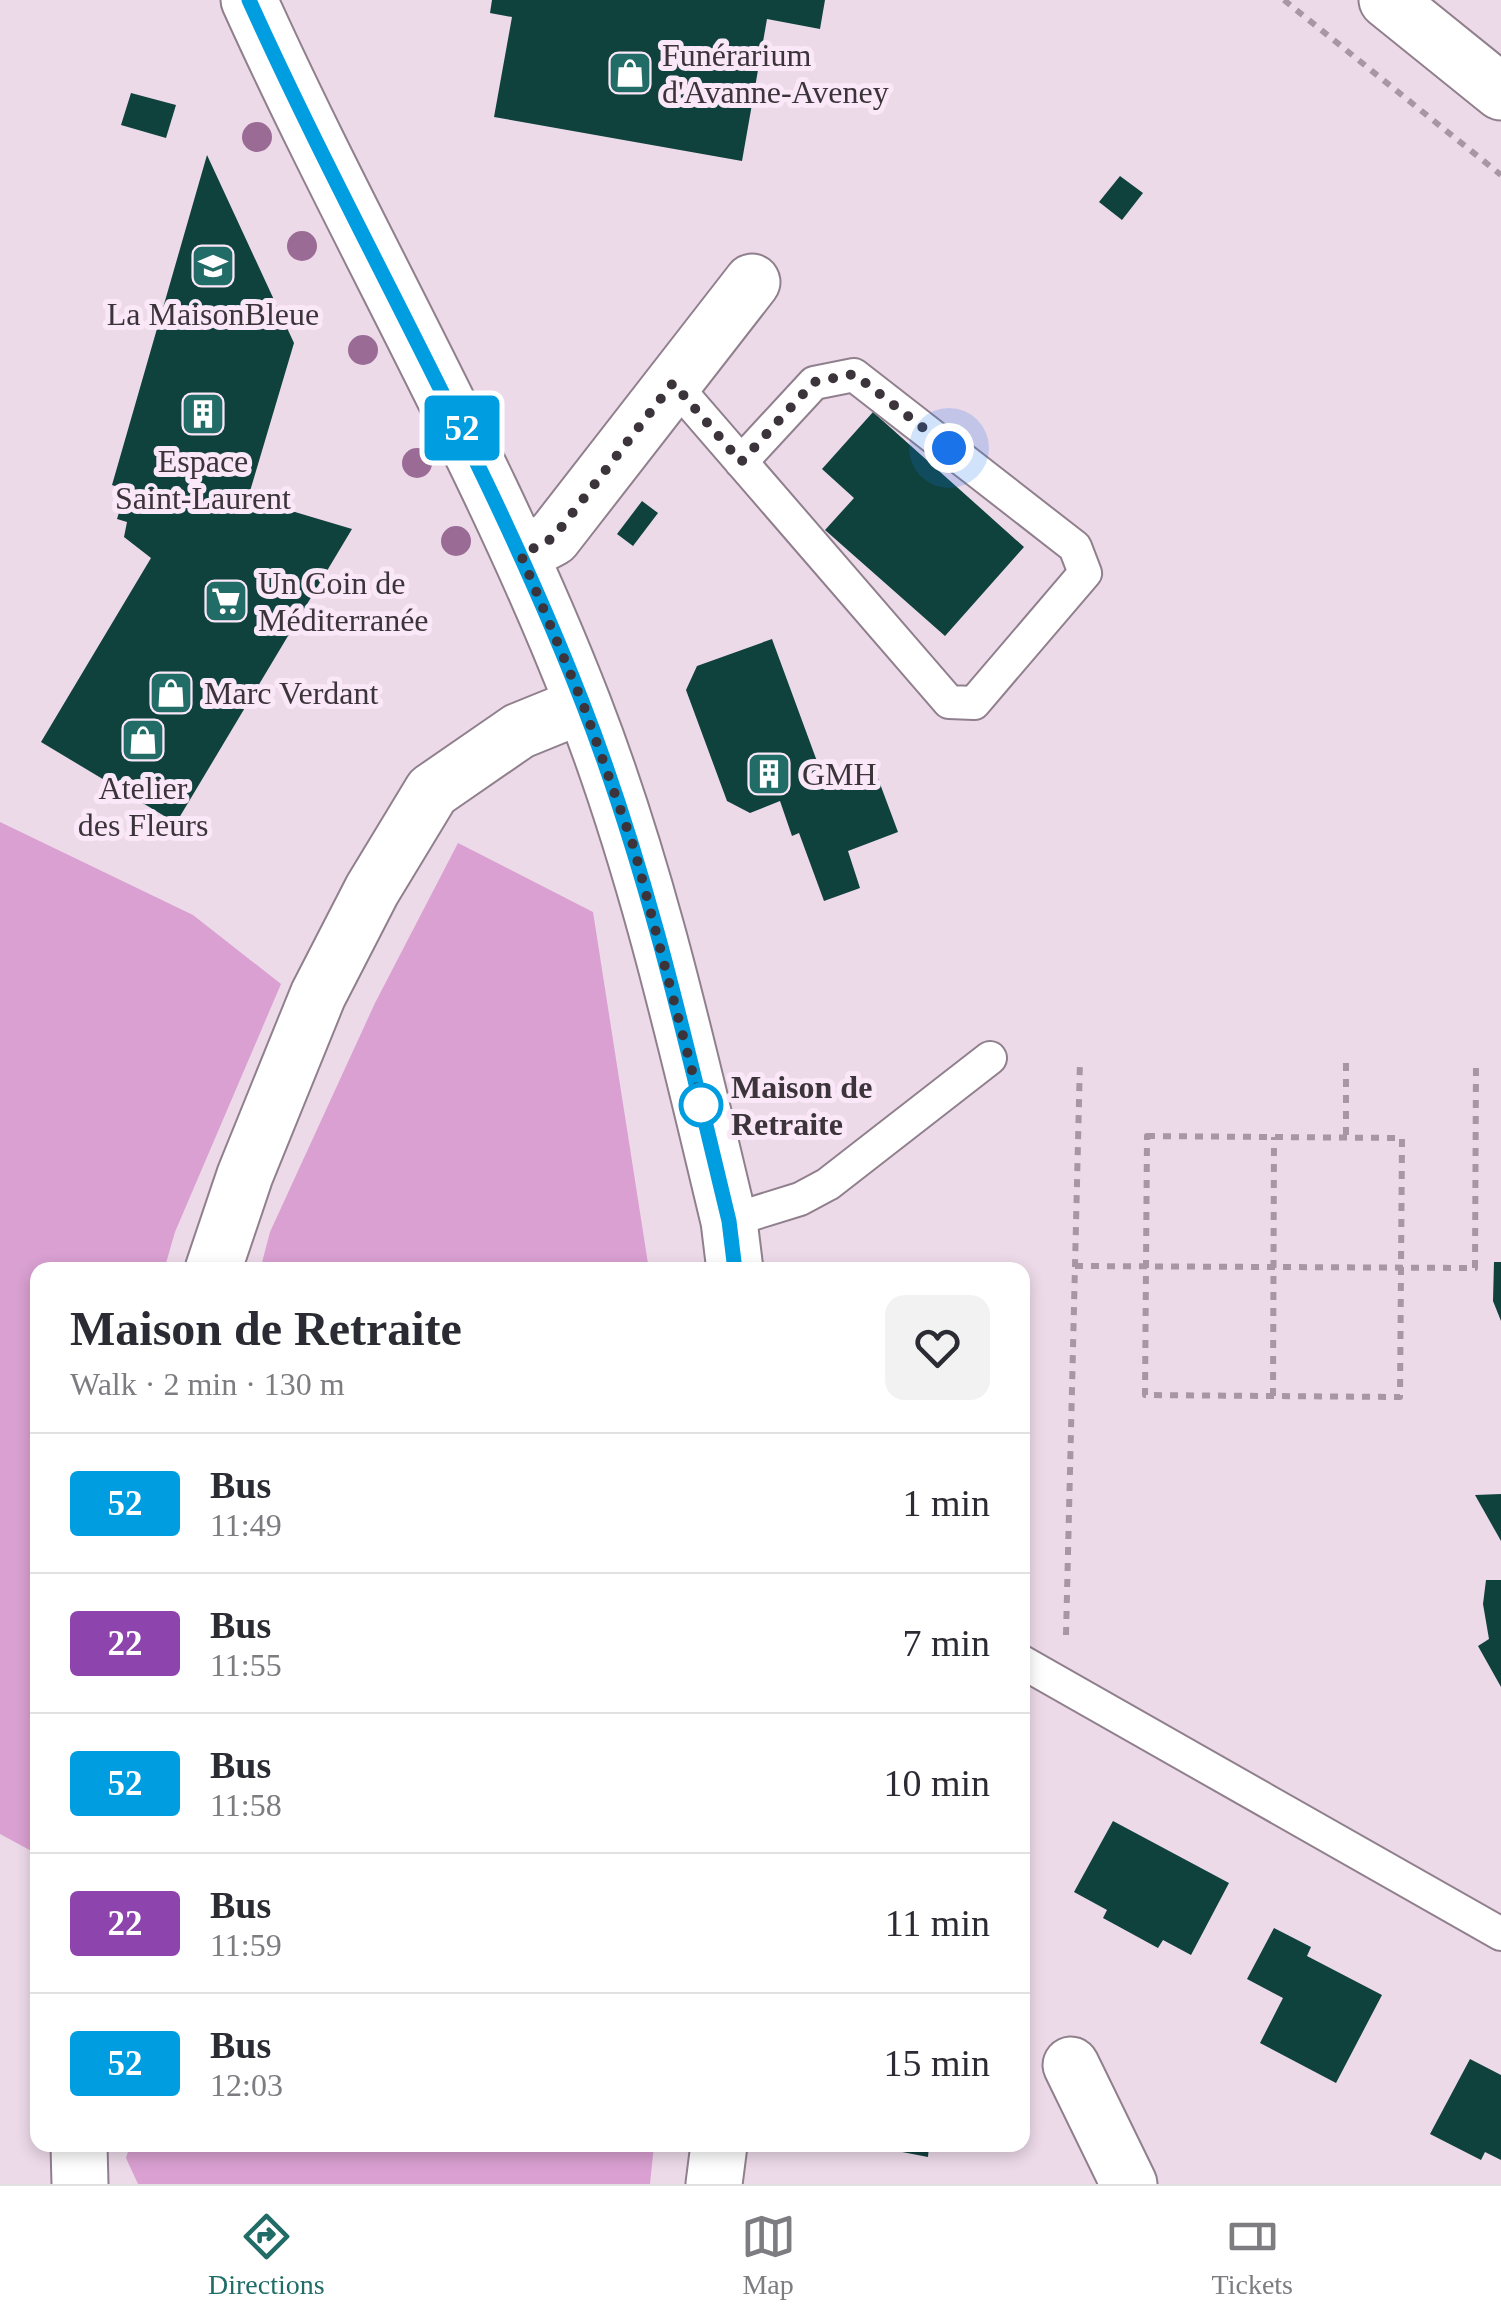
<!DOCTYPE html>
<meta charset="utf-8">
<style>
body{margin:0;font-family:Georgia,serif;background:#f2f2f3;color:#2b2b33;height:100vh;display:flex;flex-direction:column;font-size:38px;white-space:nowrap}
*{box-sizing:border-box;margin:0}
p{font-size:32px;color:#7c7c81}
.icon{flex:none;width:55px;height:55px;fill:none;stroke:currentColor;stroke-width:2;stroke-linecap:round;stroke-linejoin:round}
.map{position:relative;flex:1;overflow:hidden}
.details{position:absolute;left:30px;top:1262px;width:1000px;height:890px;display:flex;flex-direction:column;background:#fff;border-radius:20px;box-shadow:0 5px 15px #0003}
.details>*{flex:none}
.badge{padding:0 20px;border-radius:8px;font-size:35px;line-height:65px}
.you{position:absolute;width:50px;height:50px;margin:-25px;border:8px solid #fff;border-radius:50%;background:#1a73e8;box-shadow:0 0 0 15px #1a73e833}
.map>.badge{position:absolute;translate:-50% -50%;box-shadow:0 0 0 5px #fff}
.round{display:grid;place-items:center;flex:none;width:105px;height:105px;border-radius:20px;background:#f2f2f3}
.overview{display:flex;align-items:center;justify-content:space-between;height:170px;padding:0 40px}
h1{font-size:48px;font-weight:600;line-height:75px}
ul{padding:0;list-style:none}
li{display:flex;align-items:center;gap:30px;height:140px;padding:0 40px;border-top:2px solid #e1e1e2}
li div{flex:1}
li b{display:block;font-size:38px}
li em{font-style:normal}
li .badge{min-width:110px;font-weight:700;text-align:center}
.tabs{display:flex;justify-content:space-around;align-items:center;height:140px;border-top:2px solid #e1e1e2;background:#fff;font-size:28px;color:#7c7c81}
.tabs a{display:grid;justify-items:center;gap:5px}
.tabs .active{color:#216c67}
.map>svg:first-child{display:block}
</style>
<div class="map">
<svg width="1501" height="2184" viewBox="0 0 1501 2184">
<rect width="100%" height="100%" fill="#eddae9"/>
<g fill="#d9a0d1">
<path d="M0,822L193,915L281,984L175,1232L164,1270H38L37,1854L0,1834Z"/>
<path d="M458,843L593,912L649,1270H260L270,1232L375,1003Z"/>
<path d="M130,2145H654L650,2184H138L126,2158Z"/>
</g>
<g fill="#0f413d">
<path d="M492,0H825L820,29L767,19L742,161L494,117L512,17L490,13Z"/>
<path d="M131,93L176,105L166,138L121,125Z"/>
<path d="M207,155L294,343L248,498L352,529L176,823L41,742L151,558L124,537L127,522L117,519L126,490L112,485Z"/>
<path d="M1120,176L1143,193L1122,220L1099,202Z"/>
<path d="M873,412L1024,547L945,636L825,530L854,498L822,469Z"/>
<path d="M642,501L658,513L633,546L617,534Z"/>
<path d="M772,639L825,783L873,765L898,832L848,851L860,888L824,901L799,833L792,836L780,801L750,813L727,801L686,690L697,666Z"/>
<path d="M1494,1262H1501V1321L1493,1301Z"/>
<path d="M1501,1494V1541L1475,1495Z"/>
<path d="M1486,1580H1501V1687L1478,1646L1489,1639L1483,1604Z"/>
<path d="M1113,1821L1229,1883L1191,1955L1163,1940L1158,1948L1103,1918L1107,1910L1074,1892Z"/>
<path d="M1274,1928L1311,1947L1307,1956L1382,1995L1336,2083L1260,2043L1283,1998L1247,1979Z"/>
<path d="M1470,2059L1501,2075V2160L1485,2152L1481,2160L1430,2134Z"/>
<path d="M866,2145H929L928,2157Z"/>
</g>
<g fill="none" stroke-linecap="round" stroke-linejoin="round">
<defs>
<g id="lane">
<path d="M673,383L949,702L974,703L1085,573L1075,547L854,375L814,383L741,462"/>
<path d="M729,1221L800,1199L828,1184L990,1058"/>
<path d="M1022,1662L1501,1934"/>
</g>
<g id="street">
<path d="M1387,0L1501,92"/>
<path d="M521,555L553,538L752,282"/>
<path d="M213,1270L245,1175L318,995L372,890L432,791L519,731L583,705"/>
<path d="M1071,2065L1129,2184"/>
<path d="M79,2145L80,2184"/>
</g>
<g id="secondary">
<path d="M249,0C356,237 489,461 583,704C648,871 687,1047 729,1221L735,1270"/>
<path d="M714,2184L719,2145"/>
</g>
</defs>
<use href="#lane" stroke="#90808d" stroke-width="36"/>
<use href="#street" stroke="#90808d" stroke-width="59"/>
<use href="#secondary" stroke="#90808d" stroke-width="59"/>
<g stroke="#a697a3" stroke-width="6" stroke-dasharray="8 8" stroke-linecap="butt">
<path d="M1284,0L1501,175"/>
<path d="M1346,1063V1138"/>
<path d="M1147,1136L1402,1138L1400,1397L1145,1395Z"/>
<path d="M1075,1266L1475,1268L1476,1063"/>
<path d="M1273,1396L1274,1137"/>
<path d="M1066,1635L1080,1060"/>
</g>
<use href="#lane" stroke="#fff" stroke-width="32"/>
<use href="#street" stroke="#fff" stroke-width="55"/>
<use href="#secondary" stroke="#fff" stroke-width="55"/>
</g>
<g fill="#9a6b95">
<circle cx="257" cy="137" r="15"/>
<circle cx="302" cy="246" r="15"/>
<circle cx="363" cy="350" r="15"/>
<circle cx="417" cy="463" r="15"/>
<circle cx="456" cy="541" r="15"/>
</g>
<g fill="none" stroke-linecap="round" stroke-linejoin="round">
<defs>
<path id="line" d="M249,0C356,237 489,461 583,704C648,871 687,1047 729,1221L735,1270"/>
</defs>
<use href="#line" stroke="#fff" stroke-width="22"/>
<use href="#line" stroke="#009ee0" stroke-width="15"/>
<path stroke="#3b343a" stroke-width="10" stroke-dasharray="0 18" d="M701,1105L634,848L583,704L521,555L553,538L673,383L741,462L814,382L854,374L949,448"/>
</g>
<defs>
<symbol id="shop-square" viewBox="-11 -11 22 22"><rect x="-9" y="-9" width="18" height="18" rx="4" fill="#216c67" stroke="#fae7f7"/><path d="M-5-2.5h2.3a2.7 3.5 0 0 1 5.4 0H5L5.5 6h-11ZM-1.5-2.5h3a1.5 2.3 0 0 0-3 0Z" fill="#fff"/></symbol>
<symbol id="school-square" viewBox="-11 -11 22 22"><rect x="-9" y="-9" width="18" height="18" rx="4" fill="#216c67" stroke="#fae7f7"/><path d="M0-5L7-2L0 1L-7-2ZM-4 1L0 2.5L4 1V4Q0 6-4 4Z" fill="#fff"/></symbol>
<symbol id="building-square" viewBox="-11 -11 22 22"><rect x="-9" y="-9" width="18" height="18" rx="4" fill="#216c67" stroke="#fae7f7"/><path d="M-4-6H4V6H1V3H-1V6H-4ZM-2.5-4.3h1.7v1.8h-1.7ZM.8-4.3h1.7v1.8H.8ZM-2.5-1h1.7V.8h-1.7ZM.8-1h1.7V.8H.8Z" fill="#fff"/></symbol>
<symbol id="supermarket-square" viewBox="-11 -11 22 22"><rect x="-9" y="-9" width="18" height="18" rx="4" fill="#216c67" stroke="#fae7f7"/><path d="M-6-5.5h2.5l.6 2H6L4.5 2H-2.5L-4.4-4H-6ZM-1.5 3.2a1.3 1.3 0 1 0 .1 0ZM3 3.2a1.3 1.3 0 1 0 .1 0Z" fill="#fff"/></symbol>
</defs>
<g fill-rule="evenodd">
<use href="#shop-square" x="605" y="48" width="50" height="50"/>
<use href="#school-square" x="188" y="241" width="50" height="50"/>
<use href="#building-square" x="178" y="389" width="50" height="50"/>
<use href="#supermarket-square" x="201" y="576" width="50" height="50"/>
<use href="#shop-square" x="146" y="668" width="50" height="50"/>
<use href="#shop-square" x="118" y="715" width="50" height="50"/>
<use href="#building-square" x="744" y="749" width="50" height="50"/>
</g>
<circle fill="#fff" stroke="#009ee0" stroke-width="5" cx="701" cy="1105" r="20"/>
<g text-anchor="middle" dominant-baseline="central" stroke-width="10" stroke-linejoin="round" paint-order="stroke">
<g font-size="32" fill="#3b343a" stroke="#fae7f7" text-anchor="start">
<text x="662" y="55">Funérarium<tspan x="662" dy="37">d'Avanne-Aveney</tspan></text>
<text x="213" y="314" text-anchor="middle">La MaisonBleue</text>
<text x="203" y="461" text-anchor="middle">Espace<tspan x="203" dy="37">Saint-Laurent</tspan></text>
<text x="258" y="583">Un Coin de<tspan x="258" dy="37">Méditerranée</tspan></text>
<text x="204" y="693">Marc Verdant</text>
<text x="802" y="774">GMH</text>
<text x="143" y="788" text-anchor="middle">Atelier<tspan x="143" dy="37">des Fleurs</tspan></text>
</g>
<g font-size="32" font-weight="bold" fill="#3b343a" stroke="#fae7f7" text-anchor="start">
<text x="731" y="1087">Maison de<tspan x="731" dy="37">Retraite</tspan></text>
</g>
</g>
</svg>
<div class="you" style="left:949px;top:448px"></div>
<b class="badge" style="left:462px;top:428px;background:#009ee0;color:#fff">52</b>
<section class="details">
<div class="overview"><div><h1>Maison de Retraite</h1><p>Walk · 2 min · 130 m</p></div><a class="round"><svg class="icon" aria-label="heart" viewBox="0 0 24 24"><path d="M12 20l-8-8c-3-5 5-10 8-4 3-6 11-1 8 4z"/></svg></a></div>
<ul>
<li><span class="badge" style="background:#009ee0;color:#fff">52</span><div><b>Bus</b><p>11:49</p></div><em>1 min</em></li>
<li><span class="badge" style="background:#8e44ad;color:#fff">22</span><div><b>Bus</b><p>11:55</p></div><em>7 min</em></li>
<li><span class="badge" style="background:#009ee0;color:#fff">52</span><div><b>Bus</b><p>11:58</p></div><em>10 min</em></li>
<li><span class="badge" style="background:#8e44ad;color:#fff">22</span><div><b>Bus</b><p>11:59</p></div><em>11 min</em></li>
<li><span class="badge" style="background:#009ee0;color:#fff">52</span><div><b>Bus</b><p>12:03</p></div><em>15 min</em></li>
</ul>
</section>
</div>
<nav class="tabs">
<a class="active"><svg class="icon" aria-label="directions" viewBox="0 0 24 24"><path d="M12 3l9 9-9 9-9-9zM9 14v-3h6M13 9l2 2-2 2"/></svg>Directions</a>
<a><svg class="icon" aria-label="map" viewBox="0 0 24 24"><path d="M3 6l6-2 6 2 6-2v14l-6 2-6-2-6 2zM9 4v14M15 6v14"/></svg>Map</a>
<a><svg class="icon" aria-label="tickets" viewBox="0 0 24 24"><path d="M3 7h18v10H3zM15 7v10"/></svg>Tickets</a>
</nav>
